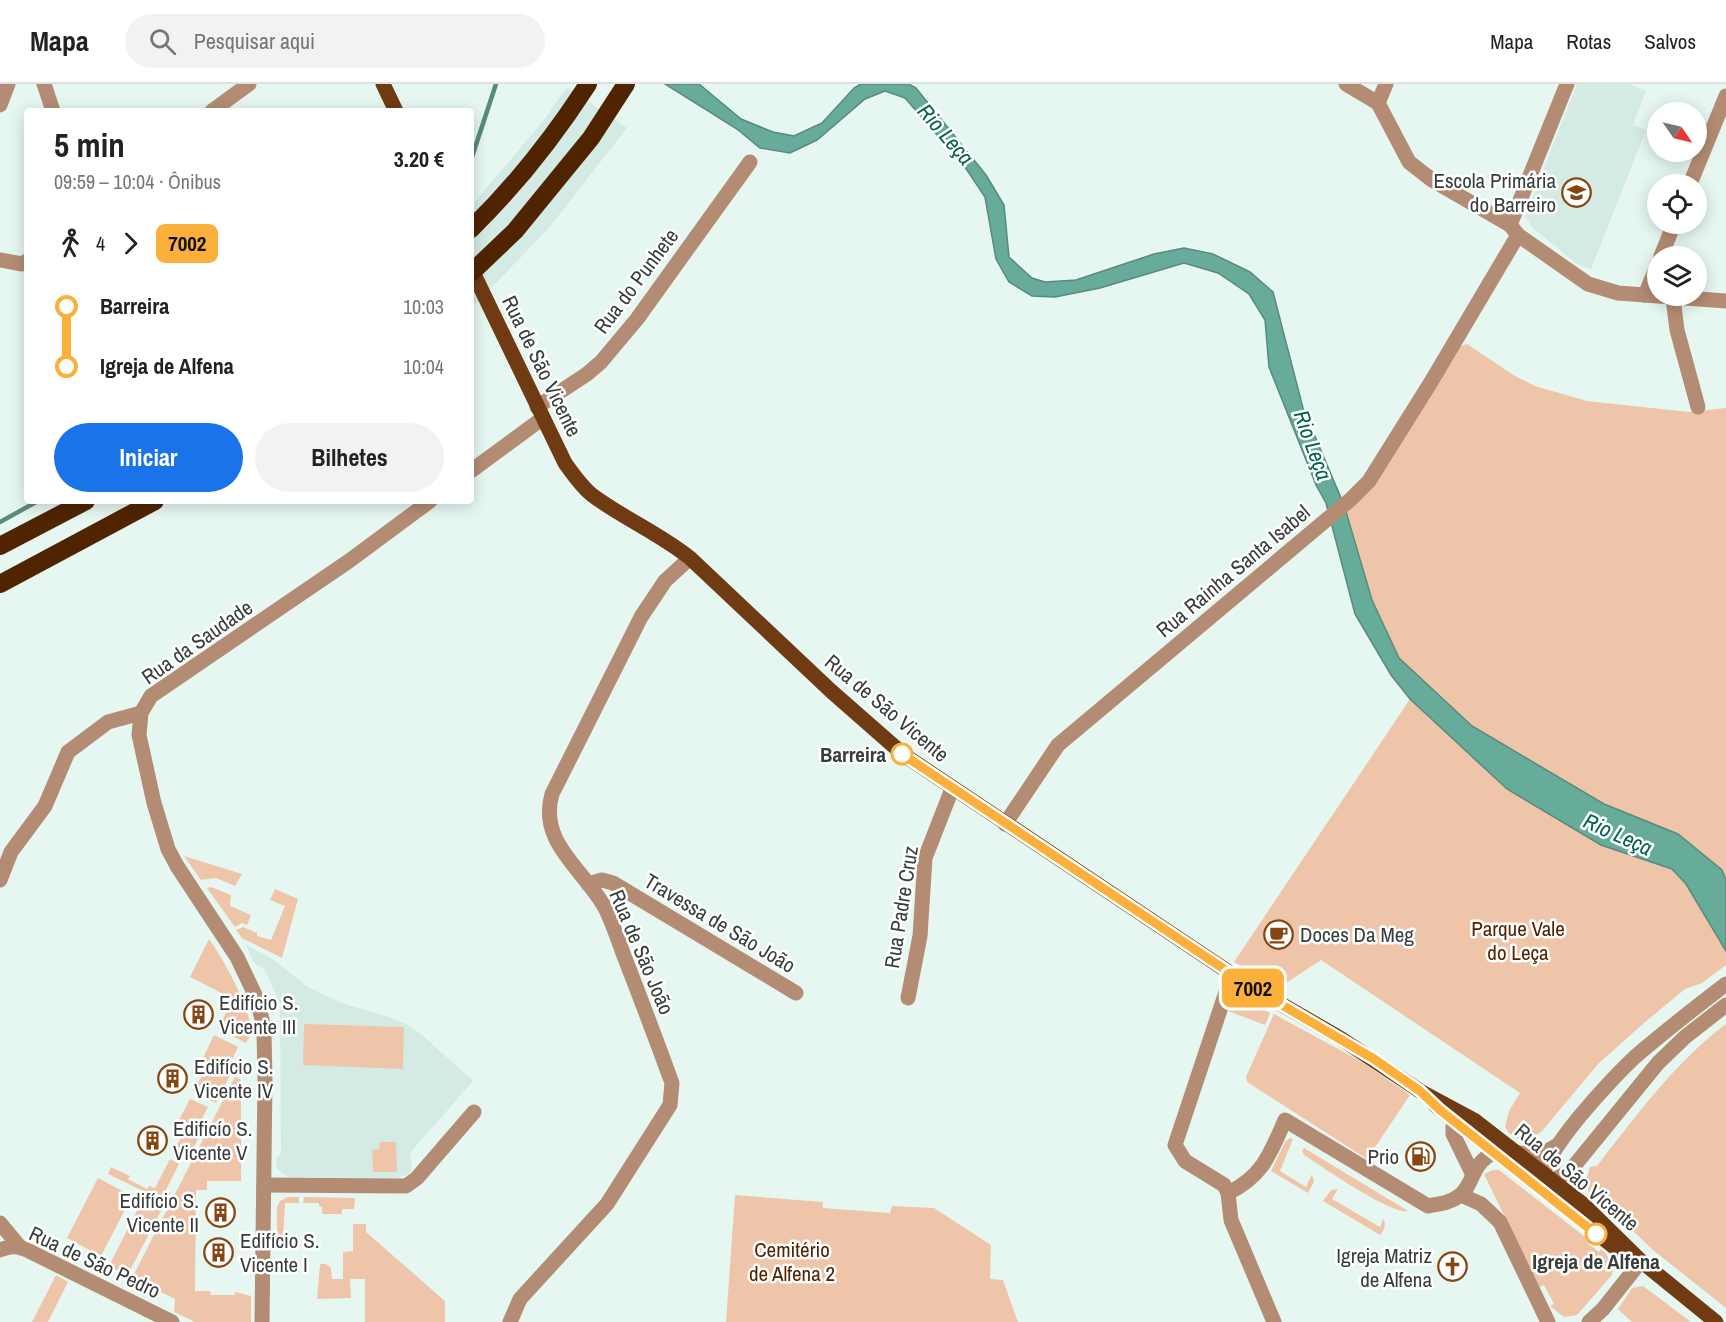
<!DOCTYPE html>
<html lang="pt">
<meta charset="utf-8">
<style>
body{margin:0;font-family:"Archivo Narrow",sans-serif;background:#f2f2f2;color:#222;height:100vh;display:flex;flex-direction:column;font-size:22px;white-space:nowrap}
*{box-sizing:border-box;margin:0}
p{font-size:20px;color:#767676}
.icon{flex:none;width:33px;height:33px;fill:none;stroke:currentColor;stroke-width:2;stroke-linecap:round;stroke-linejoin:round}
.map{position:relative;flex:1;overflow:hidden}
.panel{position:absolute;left:24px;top:24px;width:450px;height:396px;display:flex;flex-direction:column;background:#fff;border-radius:6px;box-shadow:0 3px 15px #0003}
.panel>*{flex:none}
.badge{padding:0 12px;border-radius:9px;font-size:21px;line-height:39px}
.needle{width:39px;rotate:124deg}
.tools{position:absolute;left:1647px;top:18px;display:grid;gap:12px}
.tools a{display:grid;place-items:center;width:60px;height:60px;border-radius:50%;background:#fff;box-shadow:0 3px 15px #0003;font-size:30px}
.map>.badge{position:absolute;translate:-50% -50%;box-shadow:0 0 0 3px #fff}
.legs{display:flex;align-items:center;gap:9px;height:66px;padding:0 30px;font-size:20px}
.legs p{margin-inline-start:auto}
.overview{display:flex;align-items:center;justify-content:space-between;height:102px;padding:0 30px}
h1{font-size:33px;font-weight:700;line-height:45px}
.action{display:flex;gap:12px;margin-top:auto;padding:12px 30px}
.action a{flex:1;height:69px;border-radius:36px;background:#1a73e8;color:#fff;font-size:24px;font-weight:700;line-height:69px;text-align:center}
.action a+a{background:#f2f2f2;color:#222}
ul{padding:0 30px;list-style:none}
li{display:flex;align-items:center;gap:21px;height:60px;font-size:22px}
li i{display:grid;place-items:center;width:9px;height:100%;margin:0 8px;background:currentColor}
li i::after{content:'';width:15px;height:15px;margin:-8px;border:4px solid;border-radius:50%;background:#fff}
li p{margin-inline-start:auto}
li:first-child i{background:linear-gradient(#0000 50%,currentColor 0)}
li:last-child i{background:linear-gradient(currentColor 50%,#0000 0)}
header{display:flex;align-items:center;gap:36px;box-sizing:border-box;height:84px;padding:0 30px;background:#fff;border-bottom:2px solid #e0e0e0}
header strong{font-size:28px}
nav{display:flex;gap:33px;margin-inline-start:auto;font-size:21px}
.search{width:420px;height:54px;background:#f2f2f2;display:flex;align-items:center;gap:15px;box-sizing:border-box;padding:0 21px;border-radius:33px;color:#767676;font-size:22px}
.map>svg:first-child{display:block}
</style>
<header>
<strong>Mapa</strong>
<div class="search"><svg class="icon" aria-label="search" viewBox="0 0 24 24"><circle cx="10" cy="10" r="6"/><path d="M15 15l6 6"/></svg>Pesquisar aqui</div>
<nav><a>Mapa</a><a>Rotas</a><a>Salvos</a></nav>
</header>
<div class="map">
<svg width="1726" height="1238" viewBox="0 0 1726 1238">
<rect width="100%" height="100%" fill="#e6f7f2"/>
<g fill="#d3ebe4">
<path d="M1577,0H1629L1646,7L1633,41L1646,46L1591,185L1576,179L1551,159L1532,143L1525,132Z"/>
<path d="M567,3L627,44L548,145L471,225V122L544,36Z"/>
<path d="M246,861L274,876L308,903L342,919L392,934L406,940L421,950L473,997L410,1069L412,1087L408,1090L397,1094L288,1093L277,1085L276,1075L281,1069L280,920L265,886L254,879Z"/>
</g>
<g fill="#efc5aa">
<path d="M1467,260L1515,292L1535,302L1587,317L1689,328L1726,324V796L1722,786L1679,750L1604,720L1472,642L1399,574L1372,516L1346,428L1456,264Z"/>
<path d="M1410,615L1507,705L1601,761L1672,785L1686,800L1726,867V881L1702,899L1685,905L1644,939L1599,979L1542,1047L1531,1055L1521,1057L1509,1049L1505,1043L1509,1027L1520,1009L1321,876L1280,903L1234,878Z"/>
<path d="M184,772L242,790L235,802L216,794L201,796Z"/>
<path d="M211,803L231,811L230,822L251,831L247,841L242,839L235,843L207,804Z"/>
<path d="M275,805L298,815L282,874L242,854L236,846L243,843L257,849V852L271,856L285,822L270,816Z"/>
<path d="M209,855C221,871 256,932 250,951C250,954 247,956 246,959L218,945L233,915L190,893Z"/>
<path d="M1235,912L1270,929L1265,941L1228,927Z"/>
<path d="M1274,930L1362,978L1410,1011L1367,1075L1247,998L1246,993Z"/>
<path d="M304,940L404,943L403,985L303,981Z"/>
<path d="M1726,940V1224L1653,1166L1609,1124L1589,1109L1586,1097L1590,1083L1597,1082C1636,1032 1675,978 1726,940Z"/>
<path d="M214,951L238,963L226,988L230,991L216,1019L193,1008L208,980L202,976Z"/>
<path d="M235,993L241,996V1097H207V1106H196L195,1207H210L211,1211H235V1208L251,1212V1238H195L174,1228L175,1215L132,1194Z"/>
<path d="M190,1015L208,1023L195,1048L200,1051L187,1076L173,1069L185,1045L177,1040Z"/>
<path d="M1290,1054L1293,1055L1280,1087L1306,1103L1312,1090L1314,1098L1308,1109L1271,1087L1285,1058Z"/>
<path d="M380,1058H396L397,1088H373L372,1066L379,1065Z"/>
<path d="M1304,1064L1405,1125L1408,1127C1393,1132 1321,1082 1304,1071L1302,1066Z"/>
<path d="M170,1075L179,1080L166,1106L171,1109L166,1118L108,1090L111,1083L130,1092L128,1095L147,1105L149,1102L155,1104Z"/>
<path d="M1493,1086H1499L1589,1156L1587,1159L1599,1168L1601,1165C1609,1172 1615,1181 1612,1191L1577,1231L1564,1233L1550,1222L1554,1220L1544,1201L1539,1203L1484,1090Z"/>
<path d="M98,1094L132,1112L101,1172L67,1154Z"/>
<path d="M1338,1105L1332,1115L1380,1143L1383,1135C1387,1140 1384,1147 1380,1151L1323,1117L1331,1106Z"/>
<path d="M735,1111L823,1118V1124L890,1129L892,1122L934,1124L991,1161L990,1195L1003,1196L1018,1238H726Z"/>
<path d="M144,1113L163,1123L127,1192L109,1182Z"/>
<path d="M288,1113H299V1119H285L283,1157H277V1123L280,1117Z"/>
<path d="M304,1113L355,1114L354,1125H342V1130H322V1123L319,1122V1119H303Z"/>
<path d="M353,1140H366V1148L445,1217V1238H365V1195H350L351,1214L317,1215L320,1180H326L331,1184L332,1195H343V1168L353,1167Z"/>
<path d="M56,1191L68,1198L48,1238H32Z"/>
<path d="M1643,1202L1691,1238H1632L1618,1225L1632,1204Z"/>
</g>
<path fill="#67ab9b" stroke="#598a7e" stroke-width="1.5" d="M665,0H699L741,35L773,48L794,52L822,39L854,4L861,0H909L916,4L986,91L1004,121L1009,173L1032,194L1045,198L1076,196L1154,170L1184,164L1213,170L1250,188L1273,208L1303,324L1344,421L1372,516L1399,574L1472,642L1604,720L1678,750L1722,786L1726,796V867L1686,800L1672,785L1601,761L1507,705L1410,615L1391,591L1355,530L1326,419L1316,401L1269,283L1265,236L1249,210L1218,189L1184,179L1100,204L1055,213L1032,212L1009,198L996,175L985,113L965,83L905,14L885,7L865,15L817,56L790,69L760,64L737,45Z"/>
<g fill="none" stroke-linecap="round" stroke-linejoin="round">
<g stroke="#598a7e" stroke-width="4.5">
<path d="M471,76L496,0"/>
<path d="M0,438L38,417"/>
</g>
<g stroke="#b48c73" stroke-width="15">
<path d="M44,0L53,27"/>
<path d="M1346,0L1378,19"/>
<path d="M1386,0L1378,19L1409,78L1432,96L1510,141L1518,151L1588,200L1618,209L1726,217"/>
<path d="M0,21L8,0"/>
<path d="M212,27L249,0"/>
<path d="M1690,100L1726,12"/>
<path d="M1510,141L1567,0"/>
<path d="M1661,172L1674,140"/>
<path d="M0,176L22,180L27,177"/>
<path d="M1645,211L1658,180"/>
<path d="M1673,214L1677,246L1698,323"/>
<path d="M537,323L587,290L601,278L637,235L750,78"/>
<path d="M471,387L543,334"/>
<path d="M1005,740L1058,661L1350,416L1369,397L1431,298L1518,151"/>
<path d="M0,796L11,768L45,722L68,668L108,638L141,629"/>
<path d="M588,800L602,796L613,799L796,909"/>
<path d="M1232,890L1175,1061L1185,1077L1224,1101L1228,1109L1231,1136L1274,1238"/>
<path d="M908,914L920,852L925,774L952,705"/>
<path d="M1466,1038L1461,1035L1457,1036L1453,1043V1050L1472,1089"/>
<path d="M1519,1069L1542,1070L1556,1062"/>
<path d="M1541,1098L1548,1099L1570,1087L1658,979L1685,953L1726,921"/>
<path d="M1542,1099C1538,1072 1615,991 1636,972C1665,947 1696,923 1726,900"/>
<path d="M264,1101L406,1102L417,1094L474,1028"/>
<path d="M1228,1109C1263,1092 1270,1070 1285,1036L1428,1122C1439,1120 1450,1119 1459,1112C1475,1100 1469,1082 1494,1068"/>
<path d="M1461,1111L1481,1120L1500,1138L1548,1238"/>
<path d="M0,1139L20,1163"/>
<path d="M0,1166C11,1161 18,1162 29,1167L172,1238"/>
<path d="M262,1238L265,995L264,950L262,935L256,913L237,873L177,782L168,765L154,719L139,651L141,629L151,612L349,477L430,417"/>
<path d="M510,1238L520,1215L607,1120L670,1021L672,999C657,958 642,918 626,877C619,859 613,839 604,822C583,785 538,758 552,710L641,533L665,497L690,474"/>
<path d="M1589,1238L1603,1225L1641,1177"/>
</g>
<g stroke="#703b13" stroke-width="15">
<path d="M383,0L396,27"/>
<path d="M471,184L565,379C573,390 581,402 592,411C623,434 660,450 690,474L831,607L904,671L1248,901L1340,954L1420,1007L1474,1036L1584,1121L1641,1177L1716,1238"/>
<path d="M1435,1021L1623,1170"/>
</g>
<g stroke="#502400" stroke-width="18">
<path d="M471,145C515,102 555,51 588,0"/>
<path d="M0,462L86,417"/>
<path d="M0,500L155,417"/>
</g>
<path stroke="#502400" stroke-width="18" d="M471,189L515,147L591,54L626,0"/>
</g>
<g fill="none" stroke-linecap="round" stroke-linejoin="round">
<defs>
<path id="line-1" d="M902,670L1248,901L1374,975L1420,1007L1440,1026L1596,1150"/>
</defs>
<use href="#line-1" stroke="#fff" stroke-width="14"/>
<use href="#line-1" stroke="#fbb03b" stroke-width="9"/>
</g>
<defs>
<symbol id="school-ring" viewBox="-11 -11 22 22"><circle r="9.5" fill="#fff" stroke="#874611" stroke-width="1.5"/><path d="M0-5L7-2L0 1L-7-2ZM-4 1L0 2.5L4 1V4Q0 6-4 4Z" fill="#874611"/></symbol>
<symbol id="cafe-ring" viewBox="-11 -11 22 22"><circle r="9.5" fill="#fff" stroke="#874611" stroke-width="1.5"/><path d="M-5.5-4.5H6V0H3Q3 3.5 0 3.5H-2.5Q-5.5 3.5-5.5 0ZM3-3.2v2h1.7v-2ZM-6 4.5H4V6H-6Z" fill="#874611"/></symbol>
<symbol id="building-ring" viewBox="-11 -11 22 22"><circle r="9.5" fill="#fff" stroke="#874611" stroke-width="1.5"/><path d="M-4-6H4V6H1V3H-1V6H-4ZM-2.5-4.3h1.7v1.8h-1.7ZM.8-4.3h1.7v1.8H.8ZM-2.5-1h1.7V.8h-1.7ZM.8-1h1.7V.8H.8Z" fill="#874611"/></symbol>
<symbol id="fuel-ring" viewBox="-11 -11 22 22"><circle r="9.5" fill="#fff" stroke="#874611" stroke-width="1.5"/><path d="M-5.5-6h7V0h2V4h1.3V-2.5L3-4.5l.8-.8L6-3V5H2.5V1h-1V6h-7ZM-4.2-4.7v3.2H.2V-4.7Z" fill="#874611"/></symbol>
<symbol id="church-ring" viewBox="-11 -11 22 22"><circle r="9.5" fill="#fff" stroke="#874611" stroke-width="1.5"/><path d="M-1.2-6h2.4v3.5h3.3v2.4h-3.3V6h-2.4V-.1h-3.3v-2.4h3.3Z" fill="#874611"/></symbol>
</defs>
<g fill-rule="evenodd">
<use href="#school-ring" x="1560" y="92" width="33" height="33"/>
<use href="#cafe-ring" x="1262" y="834" width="33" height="33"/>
<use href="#building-ring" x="182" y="914" width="33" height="33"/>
<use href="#building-ring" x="156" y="978" width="33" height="33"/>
<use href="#building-ring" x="136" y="1040" width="33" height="33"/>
<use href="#fuel-ring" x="1404" y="1056" width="33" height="33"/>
<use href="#building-ring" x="204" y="1112" width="33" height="33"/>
<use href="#building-ring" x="202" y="1152" width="33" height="33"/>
<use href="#church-ring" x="1436" y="1166" width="33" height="33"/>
</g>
<g fill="#fff" stroke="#fbb03b" stroke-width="3">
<circle cx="902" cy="670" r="10"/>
<circle cx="1596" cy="1150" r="10"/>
</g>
<g text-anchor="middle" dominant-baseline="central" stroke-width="5" stroke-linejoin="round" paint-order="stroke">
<g font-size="21" fill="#373e3c" stroke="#fff" text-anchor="start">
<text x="1556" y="96" text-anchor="end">Escola Primária<tspan x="1556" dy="24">do Barreiro</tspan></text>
<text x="1300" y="850">Doces Da Meg</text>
<text x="219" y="918">Edifício S.<tspan x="219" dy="24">Vicente III</tspan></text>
<text x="194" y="982">Edifício S.<tspan x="194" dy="24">Vicente IV</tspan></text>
<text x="173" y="1044">Edificío S.<tspan x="173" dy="24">Vicente V</tspan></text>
<text x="1399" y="1072" text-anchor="end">Prio</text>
<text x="199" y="1116" text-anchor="end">Edifício S.<tspan x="199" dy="24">Vicente II</tspan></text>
<text x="240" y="1156">Edifício S.<tspan x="240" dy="24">Vicente I</tspan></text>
<text x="1432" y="1171" text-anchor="end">Igreja Matriz<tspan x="1432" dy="24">de Alfena</tspan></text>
</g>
<g font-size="21" fill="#373e3c" stroke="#fff">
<text transform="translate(636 197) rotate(-53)">Rua do Punhete</text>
<text transform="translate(542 282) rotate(64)">Rua de São Vicente</text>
<text transform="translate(1233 487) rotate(-40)">Rua Rainha Santa Isabel</text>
<text transform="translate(197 558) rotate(-35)">Rua da Saudade</text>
<text transform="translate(887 624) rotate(40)">Rua de São Vicente</text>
<text transform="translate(901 823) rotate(-81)">Rua Padre Cruz</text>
<text transform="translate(720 839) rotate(31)">Travessa de São João</text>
<text transform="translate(642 868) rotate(67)">Rua de São João</text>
<text transform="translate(1577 1093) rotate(40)">Rua de São Vicente</text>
<text transform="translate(95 1178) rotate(25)">Rua de São Pedro</text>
</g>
<g font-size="21" font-weight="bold" fill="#373e3c" stroke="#fff" text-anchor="end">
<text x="886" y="670">Barreira</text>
<text x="1596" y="1177" text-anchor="middle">Igreja de Alfena</text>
</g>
<g font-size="21" fill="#512300" stroke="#fff">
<text x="1518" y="844">Parque Vale<tspan x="1518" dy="24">do Leça</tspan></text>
<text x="792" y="1165">Cemitério<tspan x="792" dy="24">de Alfena 2</tspan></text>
</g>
<g font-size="22" font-style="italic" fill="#006253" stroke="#fff">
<text transform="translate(946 50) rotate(49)">Rio Leça</text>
<text transform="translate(1313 361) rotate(70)">Rio Leça</text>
<text transform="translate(1618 750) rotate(24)">Rio Leça</text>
</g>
</g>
</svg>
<div class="tools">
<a><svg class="needle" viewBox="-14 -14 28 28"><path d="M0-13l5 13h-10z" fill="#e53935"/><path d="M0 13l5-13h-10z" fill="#767676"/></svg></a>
<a><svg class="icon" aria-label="locate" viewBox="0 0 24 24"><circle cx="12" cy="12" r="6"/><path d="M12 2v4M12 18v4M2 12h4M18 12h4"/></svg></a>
<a><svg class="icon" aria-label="layers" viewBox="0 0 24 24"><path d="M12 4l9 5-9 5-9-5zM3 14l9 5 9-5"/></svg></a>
</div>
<b class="badge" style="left:1253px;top:904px;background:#fbb03b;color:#111">7002</b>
<section class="panel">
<div class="overview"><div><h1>5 min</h1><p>09:59 – 10:04 · Ônibus</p></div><b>3.20 €</b></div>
<div class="legs"><svg class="icon" aria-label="walk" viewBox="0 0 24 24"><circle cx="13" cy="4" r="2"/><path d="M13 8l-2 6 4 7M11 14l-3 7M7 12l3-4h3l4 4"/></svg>4<svg class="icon" aria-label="forward" viewBox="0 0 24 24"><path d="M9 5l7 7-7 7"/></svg><b class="badge" style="background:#fbb03b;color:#111">7002</b></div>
<ul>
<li><i style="color:#fbb03b"></i><b>Barreira</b><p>10:03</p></li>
<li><i style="color:#fbb03b"></i><b>Igreja de Alfena</b><p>10:04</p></li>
</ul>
<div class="action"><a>Iniciar</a><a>Bilhetes</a></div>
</section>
</div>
